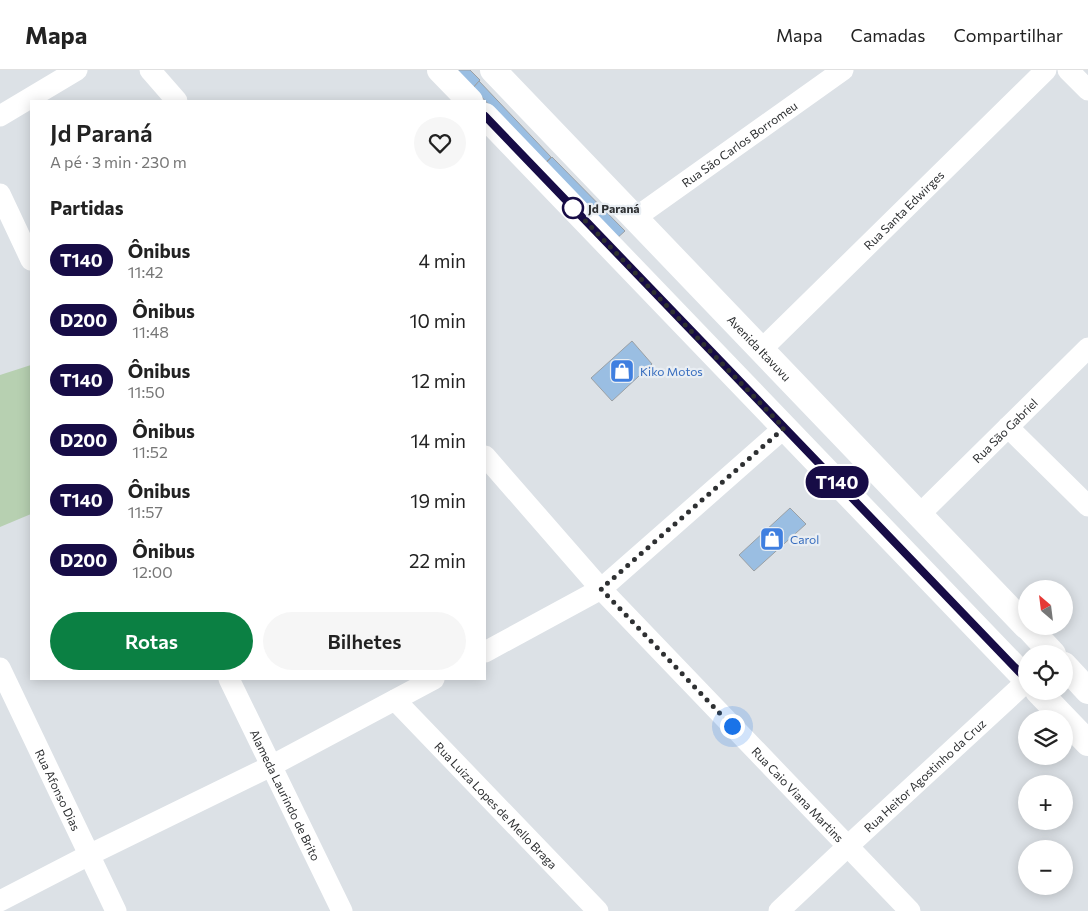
<!DOCTYPE html>
<html lang="pt">
<meta charset="utf-8">
<style>
body{margin:0;font-family:Commissioner,sans-serif;background:#f6f6f6;color:#222;height:100vh;display:flex;flex-direction:column;font-size:19px;white-space:nowrap}
*{box-sizing:border-box;margin:0}
p{font-size:16px;color:#767676}
.icon{flex:none;width:28px;height:28px;fill:none;stroke:currentColor;stroke-width:2;stroke-linecap:round;stroke-linejoin:round}
.map{position:relative;flex:1;overflow:hidden}
.drawer{position:absolute;left:30px;top:30px;width:456px;height:580px;display:flex;flex-direction:column;background:#fff;border-radius:0px;box-shadow:0 2px 12px #0003}
.drawer>*{flex:none}
.badge{padding:0 10px;border-radius:16px;font-size:18px;line-height:32px}
.needle{width:32px;rotate:332deg}
.buttons{position:absolute;left:1018px;top:510px;display:grid;gap:10px}
.buttons a{display:grid;place-items:center;width:55px;height:55px;border-radius:50%;background:#fff;box-shadow:0 2px 12px #0003;font-size:25px}
.you{position:absolute;width:25px;height:25px;margin:-12px;border:4px solid #fff;border-radius:50%;background:#1a73e8;box-shadow:0 0 0 8px #1a73e833}
.map>.badge{position:absolute;translate:-50% -50%;box-shadow:0 0 0 2px #fff}
h2{padding:0 20px;font-size:19px;line-height:45px}
.round{display:grid;place-items:center;flex:none;width:52px;height:52px;border-radius:26px;background:#f6f6f6}
.summary{display:flex;align-items:center;justify-content:space-between;height:85px;padding:0 20px}
h1{font-size:24px;font-weight:600;line-height:38px}
.cta{display:flex;gap:10px;margin-top:auto;padding:10px 20px}
.cta a{flex:1;height:58px;border-radius:30px;background:#0b8043;color:#fff;font-size:20px;font-weight:600;line-height:58px;text-align:center}
.cta a+a{background:#f6f6f6;color:#222}
ul{padding:0;list-style:none}
li{display:flex;align-items:center;gap:15px;height:60px;padding:0 20px}
li div{flex:1}
li b{display:block;font-size:19px}
li em{font-style:normal}
li .badge{min-width:55px;font-weight:700;text-align:center}
header{display:flex;align-items:center;gap:30px;box-sizing:border-box;height:70px;padding:0 25px;background:#fff;border-bottom:1px solid #e0e0e0}
header strong{font-size:24px}
nav{display:flex;gap:28px;margin-inline-start:auto;font-size:18px}
.map>svg:first-child{display:block}
</style>
<header>
<strong>Mapa</strong>
<nav><a>Mapa</a><a>Camadas</a><a>Compartilhar</a></nav>
</header>
<div class="map">
<svg width="1088" height="841" viewBox="0 0 1088 841">
<rect width="100%" height="100%" fill="#dce1e6"/>
<path fill="#b7d0b1" d="M31,295V444L0,457V305Z"/>
<g fill="#9abee2" stroke="#9ba0a4">
<path d="M453,0H470L480,10L472,19Z"/>
<path d="M479,11L551,87L545,93L473,18Z"/>
<path d="M552,87L625,161L616,169L544,95Z"/>
<path d="M632,271L652,294L612,331L591,308Z"/>
<path d="M790,438L806,454L754,501L739,485Z"/>
</g>
<g fill="none" stroke-linecap="round" stroke-linejoin="round">
<g stroke="#fff" stroke-width="21">
<path d="M150,0L177,31"/>
<path d="M1068,0L1088,20"/>
<path d="M0,46L77,0"/>
<path d="M0,124L31,190"/>
<path id="s1" d="M635,148L843,0"/>
<path id="s2" d="M761,280L1046,0"/>
<path d="M1008,357L1088,436"/>
<path id="s3" d="M485,386L601,519L910,841"/>
<path id="s4" d="M920,444L1088,278"/>
<path d="M485,582L601,519L784,358"/>
<path id="s5" d="M0,598L116,841"/>
<path id="s6" d="M229,609L342,841"/>
<path id="s7" d="M395,630L598,841"/>
<path d="M0,831L89,785L271,696L434,609"/>
<path id="s8" d="M779,841L848,776L1026,612"/>
</g>
<g stroke="#fff" stroke-width="26">
<path d="M440,0L470,31"/>
<path id="s9" d="M493,0L1026,556"/>
<path d="M485,46L1026,609"/>
<path d="M1027,556L1053,584"/>
<path d="M1064,595L1088,621"/>
<path d="M1038,621L1088,673"/>
</g>
</g>
<g fill="none" stroke-linecap="round" stroke-linejoin="round">
<defs>
<path id="line" d="M485,46L1026,609"/>
</defs>
<use href="#line" stroke="#fff" stroke-width="11"/>
<use href="#line" stroke="#170c46" stroke-width="8"/>
<path stroke="#2e3032" stroke-width="5" stroke-dasharray="0 9" d="M573,138L784,358L601,519L732,656"/>
</g>
<defs>
<symbol id="shop-square" viewBox="-11 -11 22 22"><rect x="-9" y="-9" width="18" height="18" rx="4" fill="#3f7fe0" stroke="#e9eef3"/><path d="M-5-2.5h2.3a2.7 3.5 0 0 1 5.4 0H5L5.5 6h-11ZM-1.5-2.5h3a1.5 2.3 0 0 0-3 0Z" fill="#fff"/></symbol>
</defs>
<g fill-rule="evenodd">
<use href="#shop-square" x="608" y="287" width="28" height="28"/>
<use href="#shop-square" x="758" y="455" width="28" height="28"/>
</g>
<circle fill="#fff" stroke="#170c46" stroke-width="2.5" cx="573" cy="138" r="10"/>
<g text-anchor="middle" dominant-baseline="central" stroke-width="4.5" stroke-linejoin="round" paint-order="stroke">
<g font-size="12" fill="#2e3032" stroke="#e9eef3">
<text stroke="none"><textPath href="#s1" startOffset="128">Rua São Carlos Borromeu</textPath></text>
<text stroke="none"><textPath href="#s2" startOffset="200">Rua Santa Edwirges</textPath></text>
<text stroke="none"><textPath href="#s9" startOffset="385">Avenida Itavuvu</textPath></text>
<text stroke="none"><textPath href="#s4" startOffset="119">Rua São Gabriel</textPath></text>
<text stroke="none"><textPath href="#s8" startOffset="199">Rua Heitor Agostinho da Cruz</textPath></text>
<text stroke="none"><textPath href="#s5" startOffset="135">Rua Afonso Dias</textPath></text>
<text stroke="none"><textPath href="#s3" startOffset="461">Rua Caio Viana Martins</textPath></text>
<text stroke="none"><textPath href="#s6" startOffset="129">Alameda Laurindo de Brito</textPath></text>
<text stroke="none"><textPath href="#s7" startOffset="146">Rua Luiza Lopes de Mello Braga</textPath></text>
</g>
<g font-size="12" font-weight="bold" fill="#2e3032" stroke="#e9eef3" text-anchor="start">
<text x="588" y="138">Jd Paraná</text>
</g>
<g font-size="12" fill="#366cbe" stroke="#e9eef3" text-anchor="start">
<text x="640" y="301">Kiko Motos</text>
<text x="790" y="469">Carol</text>
</g>
</g>
</svg>
<div class="buttons">
<a><svg class="needle" viewBox="-14 -14 28 28"><path d="M0-13l5 13h-10z" fill="#e53935"/><path d="M0 13l5-13h-10z" fill="#767676"/></svg></a>
<a><svg class="icon" aria-label="locate" viewBox="0 0 24 24"><circle cx="12" cy="12" r="6"/><path d="M12 2v4M12 18v4M2 12h4M18 12h4"/></svg></a>
<a><svg class="icon" aria-label="layers" viewBox="0 0 24 24"><path d="M12 4l9 5-9 5-9-5zM3 14l9 5 9-5"/></svg></a>
<a>+</a>
<a>−</a>
</div>
<div class="you" style="left:732px;top:656px"></div>
<b class="badge" style="left:837px;top:412px;background:#170c46;color:#fff">T140</b>
<section class="drawer">
<div class="summary"><div><h1>Jd Paraná</h1><p>A pé · 3 min · 230 m</p></div><a class="round"><svg class="icon" aria-label="heart" viewBox="0 0 24 24"><path d="M12 20l-8-8c-3-5 5-10 8-4 3-6 11-1 8 4z"/></svg></a></div>
<h2>Partidas</h2>
<ul>
<li><span class="badge" style="background:#170c46;color:#fff">T140</span><div><b>Ônibus</b><p>11:42</p></div><em>4 min</em></li>
<li><span class="badge" style="background:#170c46;color:#fff">D200</span><div><b>Ônibus</b><p>11:48</p></div><em>10 min</em></li>
<li><span class="badge" style="background:#170c46;color:#fff">T140</span><div><b>Ônibus</b><p>11:50</p></div><em>12 min</em></li>
<li><span class="badge" style="background:#170c46;color:#fff">D200</span><div><b>Ônibus</b><p>11:52</p></div><em>14 min</em></li>
<li><span class="badge" style="background:#170c46;color:#fff">T140</span><div><b>Ônibus</b><p>11:57</p></div><em>19 min</em></li>
<li><span class="badge" style="background:#170c46;color:#fff">D200</span><div><b>Ônibus</b><p>12:00</p></div><em>22 min</em></li>
</ul>
<div class="cta"><a>Rotas</a><a>Bilhetes</a></div>
</section>
</div>
